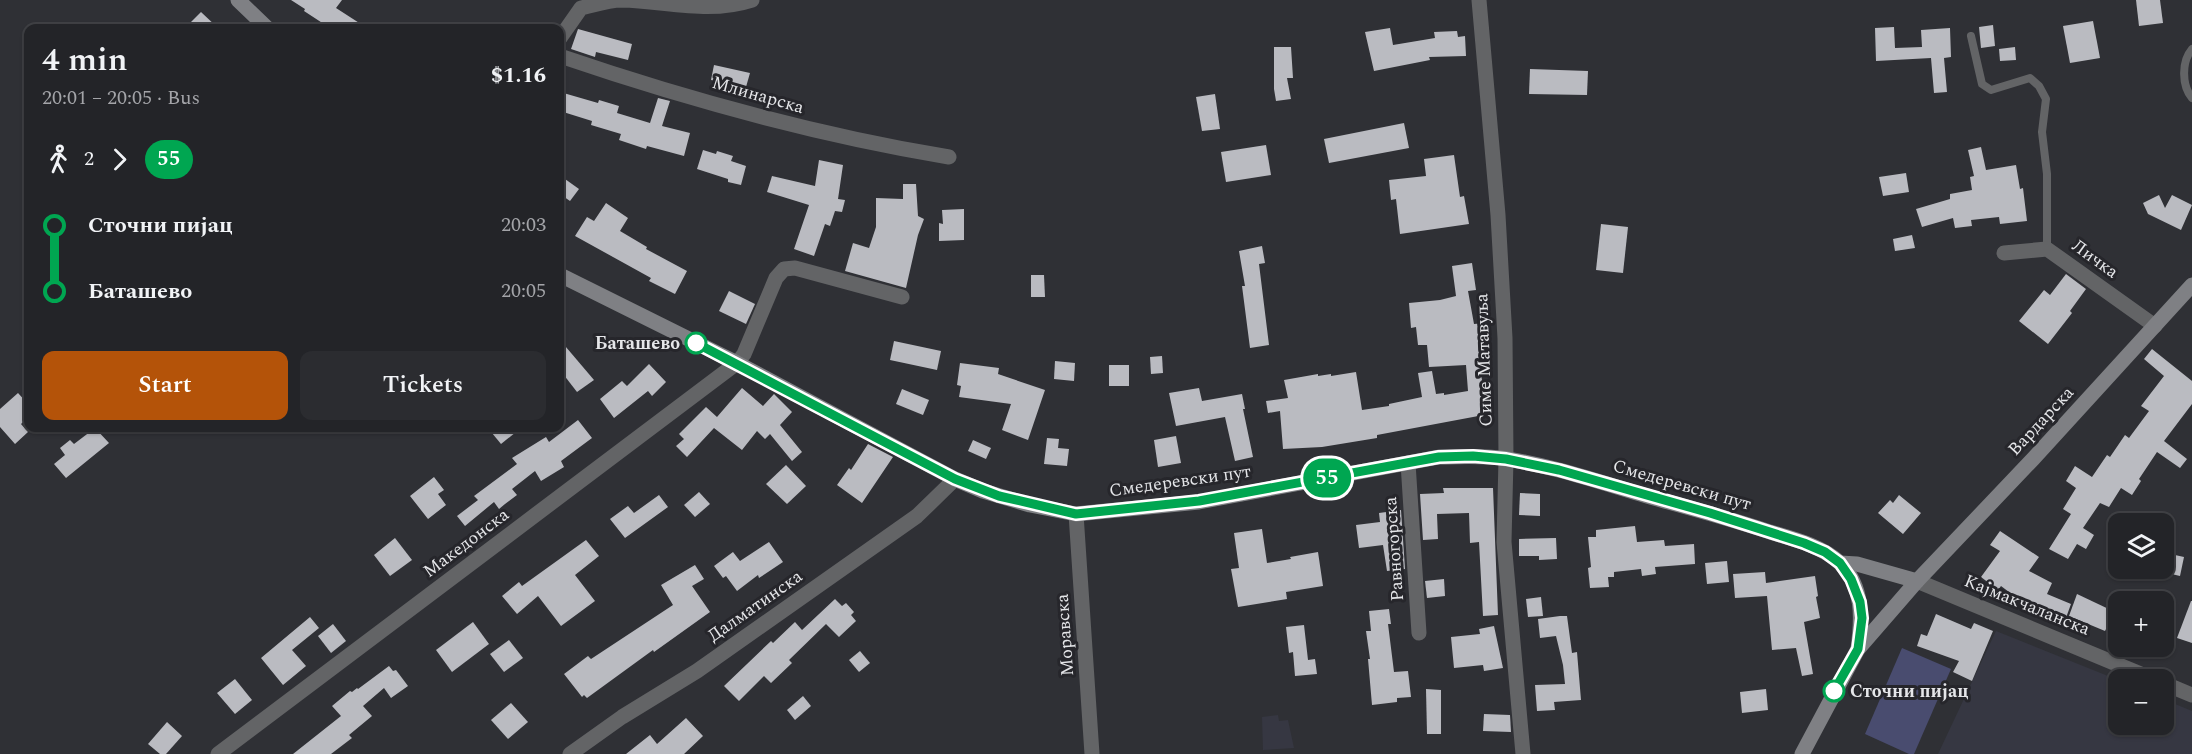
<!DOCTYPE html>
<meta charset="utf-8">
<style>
body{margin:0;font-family:Spectral,serif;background:#2b2c30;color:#f1f3f6;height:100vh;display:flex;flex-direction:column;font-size:22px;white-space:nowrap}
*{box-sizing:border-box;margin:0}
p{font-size:20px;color:#a3a4a8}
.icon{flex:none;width:33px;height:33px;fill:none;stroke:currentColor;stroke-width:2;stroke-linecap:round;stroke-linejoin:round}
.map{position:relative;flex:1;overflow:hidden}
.details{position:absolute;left:24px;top:24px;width:540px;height:408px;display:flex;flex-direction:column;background:#232428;border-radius:12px;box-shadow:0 2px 4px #0004,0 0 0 2px #404145}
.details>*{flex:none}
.badge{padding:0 12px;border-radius:20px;font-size:21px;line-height:39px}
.controls{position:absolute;left:2108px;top:513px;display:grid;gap:12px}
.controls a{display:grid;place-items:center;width:66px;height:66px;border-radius:12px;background:#232428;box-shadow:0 2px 4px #0004,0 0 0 2px #404145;font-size:30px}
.map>.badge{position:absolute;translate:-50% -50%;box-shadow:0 0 0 3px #fff}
.legs{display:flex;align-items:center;gap:9px;height:66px;padding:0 18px;font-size:20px}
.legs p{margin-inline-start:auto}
.head{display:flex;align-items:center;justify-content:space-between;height:102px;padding:0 18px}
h1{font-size:33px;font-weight:600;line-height:45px}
.cta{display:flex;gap:12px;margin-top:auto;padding:12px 18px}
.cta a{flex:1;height:69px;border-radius:12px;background:#b45309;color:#fff;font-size:24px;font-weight:600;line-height:69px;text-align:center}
.cta a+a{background:#2b2c30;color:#f1f3f6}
ul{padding:0 18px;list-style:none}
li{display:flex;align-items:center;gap:21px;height:66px;font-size:22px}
li i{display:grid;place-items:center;width:9px;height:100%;margin:0 8px;background:currentColor}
li i::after{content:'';width:15px;height:15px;margin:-8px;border:4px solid;border-radius:50%;background:#232428}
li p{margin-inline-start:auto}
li:first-child i{background:linear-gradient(#0000 50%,currentColor 0)}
li:last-child i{background:linear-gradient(currentColor 50%,#0000 0)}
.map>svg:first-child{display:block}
</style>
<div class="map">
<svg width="2192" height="754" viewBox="0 0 2192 754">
<rect width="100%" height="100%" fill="#2f3035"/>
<g fill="#363742">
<path d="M1996,631L2118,680V724H2163V699L2192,711V754H1938Z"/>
<path d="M1278,715L1279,721L1288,720L1294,748L1263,750L1262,717Z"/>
</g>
<path fill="#494c6f" d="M1902,648L1951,669L1914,754H1909L1865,734Z"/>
<g fill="#babbc1">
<path d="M291,0H342L336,8L367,28H330L304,11L305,9Z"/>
<path d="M2136,0H2160L2163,23L2139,26Z"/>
<path d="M201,12L218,28H185Z"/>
<path d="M2093,21L2100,58L2070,63L2063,26Z"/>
<path d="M1993,25L1995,46L1981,48L1979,27Z"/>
<path d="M1894,27L1895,48L1922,47L1921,30L1950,28L1951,57L1944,58L1947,92L1934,93L1931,58L1876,61L1875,28Z"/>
<path d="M1390,28L1393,45L1435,38L1434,32L1457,31L1458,37L1465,36L1466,56L1429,57L1430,60L1374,71L1365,32Z"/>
<path d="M578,29L632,44L628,60L596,52L595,57L571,49Z"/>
<path d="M1274,47H1291L1293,78H1287L1291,99L1276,101L1274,89Z"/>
<path d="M2015,47L2016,60L2000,61L1999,49Z"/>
<path d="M714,65L750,73L746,87L711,80Z"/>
<path d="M1530,69L1588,71L1587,95L1529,94Z"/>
<path d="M560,92L598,103L599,100L619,106L617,113L650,123L658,98L670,101L662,126L690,133L684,156L647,146L646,149L619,140L621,134L591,125L592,121L560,111Z"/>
<path d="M1215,94L1220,129L1202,131L1196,97Z"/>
<path d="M1404,123L1409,148L1329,163L1324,139Z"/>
<path d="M1266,145L1271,175L1226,182L1221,152Z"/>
<path d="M1981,147L1986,170L2016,165L2020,189L2023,188L2027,221L2000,224L1999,217L1971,220L1972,226L1955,228L1953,218L1922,227L1916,209L1950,199V194L1972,190L1970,177L1974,176L1968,150Z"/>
<path d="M703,150L716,154L717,151L733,156L731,161L746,166L741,185L728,182V179L697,169Z"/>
<path d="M1454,155L1460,197L1464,196L1469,224L1400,234L1396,199L1391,200L1389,180L1426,176L1424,159Z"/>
<path d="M819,160L843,165L838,199L845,200L842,212L835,211L830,226L825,224L814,256L794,249L809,205L767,192L772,176L815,186Z"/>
<path d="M1906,173L1909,192L1883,196L1879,177Z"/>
<path d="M565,179L579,189L570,201L560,194V187Z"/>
<path d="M903,184H916L918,216L924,219L918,235L906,288L845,271L853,243L869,248L876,227V198L903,199Z"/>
<path d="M2159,195L2165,208L2172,195L2192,205L2181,230L2148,214L2143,203Z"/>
<path d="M606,203L628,218L620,231L647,247L646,249L687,271L675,294L649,281L651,278L575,236L587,217L594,221Z"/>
<path d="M964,209V240L939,241V223L943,224L942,210Z"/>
<path d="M1601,224L1628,227L1623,273L1596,270Z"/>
<path d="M1912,235L1915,248L1895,251L1893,239Z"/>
<path d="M1262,246L1265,263L1259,264L1269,345L1250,348L1242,286H1245L1239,251Z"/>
<path d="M1472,263L1476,290L1468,291L1474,324L1485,323L1487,369L1480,370L1489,414L1377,435V438L1322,447L1283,449L1280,411L1268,413L1266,401L1288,398L1284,380L1318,374V376L1331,374V376L1356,372L1362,410L1389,406V404L1422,397L1418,373L1432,371L1436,394L1444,393V395L1468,391L1466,365L1429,367L1427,345H1418L1416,327L1411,328L1409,303L1440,300L1456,296L1452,266Z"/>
<path d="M2066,274L2086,289L2070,311L2072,313L2048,344L2019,321L2044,290L2050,295Z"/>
<path d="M1031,275H1044L1045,297H1031Z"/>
<path d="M729,291L755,304L746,324L719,311Z"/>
<path d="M560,340L594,380L577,392L560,370Z"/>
<path d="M894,341L941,351L937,370L890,360Z"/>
<path d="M2152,349L2192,381V404L2164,441L2187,459L2180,468L2157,452L2139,479L2141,481L2132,495L2121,488L2109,507L2100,503L2083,528L2094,535L2086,549L2077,544L2068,559L2049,549L2071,514L2063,509L2076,488L2066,481L2075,466L2092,477L2107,455L2110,457L2125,435L2129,438L2149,411L2141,406L2164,376L2144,359Z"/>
<path d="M1162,356L1163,373L1151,374L1150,357Z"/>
<path d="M1055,361L1075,363L1074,381L1054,379Z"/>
<path d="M960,363L999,368L998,374L1045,390L1028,440L1002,430L1011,404L959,397L961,386L957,385Z"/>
<path d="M649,364L666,382L652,396L648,391L614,418L600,399L622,381L627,386Z"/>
<rect x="1109" y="365" width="20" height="21"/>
<path d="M742,388L763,406L774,394L792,412L780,425L802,452L792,461L770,434L765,439L757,431L742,450L714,428L687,457L676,446L684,439L679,434L706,407L717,417Z"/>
<path d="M1199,388L1202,401L1242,394L1245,409H1243L1253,457L1235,461L1225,417L1176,426L1169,393Z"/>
<path d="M902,389L929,400L923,415L896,404Z"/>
<path d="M18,393L28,404V417L21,424L28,432L15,444L0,427V409Z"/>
<path d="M578,420L592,438L561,461L564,467L541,481L535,471L512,489L517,495L505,504L499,509L494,502L465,526L457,516L478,500L474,496L517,464L512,458L546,437L549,442Z"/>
<path d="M95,428L109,443L66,478L54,464L65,455L60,448L70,440L74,444Z"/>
<path d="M499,428H521L501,444L492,433Z"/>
<path d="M1176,436L1181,463L1158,467L1154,440Z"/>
<path d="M1047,438L1059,439L1058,448L1069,449L1067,466L1044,464Z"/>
<path d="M973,440L991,448L986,459L968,451Z"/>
<path d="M868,444L893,457L862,503L837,485L849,468L851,470Z"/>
<path d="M786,465L806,486L787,504L766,484Z"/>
<path d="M434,477L444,490L438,494L446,505L428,519L410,496Z"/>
<path d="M1443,488H1493L1498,615L1483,616L1479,542L1470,543L1469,513L1437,514L1438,539L1423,540L1420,494L1444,493Z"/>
<path d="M699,492L710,504L695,517L684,505Z"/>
<path d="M1520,493L1540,494V516L1519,515Z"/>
<path d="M659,495L668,507L625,538L610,519L628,506L634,513Z"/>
<path d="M1899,495L1921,513L1903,534L1878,513L1890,500L1893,503Z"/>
<path d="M1401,510L1405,569L1387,571L1383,545L1359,548L1356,525L1380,522L1379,513Z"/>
<path d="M1635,526L1637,542L1664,540L1665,546L1694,544L1695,564L1655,567L1656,574L1642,576L1641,569L1614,572V577H1608L1609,587L1590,588L1588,568L1591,567L1588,537H1596V530Z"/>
<path d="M1262,529L1267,563L1291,559L1290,557L1318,552L1323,586L1286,592L1287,599L1238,607L1231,569L1239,568L1234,533Z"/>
<path d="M2000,531L2039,557L2029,571L2052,583L2047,594L2071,604L2063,626L2051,622L2054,615L2009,592L2001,586L1998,590L1981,577L2000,551L1990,545Z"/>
<path d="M395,538L412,560L390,576L374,555Z"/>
<path d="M1556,538L1557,559L1539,560V556H1519V539Z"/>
<path d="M586,540L599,556L575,575L595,601L561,626L538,596L517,614L502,596L519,582L522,586Z"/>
<path d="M769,542L783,562L759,578L758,575L737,591L726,576L723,578L714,566L733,552L740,561Z"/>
<path d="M2166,553L2184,557L2180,576L2163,572V555L2166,556Z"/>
<path d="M1727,561L1729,582L1707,584L1705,563Z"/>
<path d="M695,565L704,579L692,586L710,612L654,652L653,650L587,698L584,695L582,697L564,674L588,656L591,659L673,605L661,585Z"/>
<path d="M1765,572L1766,583L1815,576L1818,596L1816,597L1820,618L1804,622L1813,674L1802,676L1796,648L1772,650L1767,596L1735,598L1733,574Z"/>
<path d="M1444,579L1445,596L1427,598L1425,581Z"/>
<path d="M2077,594L2115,612L2105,631L2069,616Z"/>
<path d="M1541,597L1543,616L1528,617L1526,599Z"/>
<path d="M835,599L842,606L846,603L854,612L851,615L856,621L839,637L826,624L789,660L792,663L771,683L764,676L739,701L724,686L771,641L773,643L795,622L802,630Z"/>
<path d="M2191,601H2192V643L2177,638Z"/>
<path d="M1389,609L1391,624H1388L1394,672L1408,671L1411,697L1397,698V702L1372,705L1368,659H1370L1366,631H1371L1369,611Z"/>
<path d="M1936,614L1971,629L1974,623L1993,631L1972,681L1953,672L1959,661L1917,646L1921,634L1927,636Z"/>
<path d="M1560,616H1567L1572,653L1577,652L1581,700L1554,702L1555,710L1537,711L1535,685L1565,684L1563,665L1556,636L1540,638L1538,619Z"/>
<path d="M310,617L319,628L292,650L306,666L283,685L261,658Z"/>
<path d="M473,622L489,644L452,672L436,650Z"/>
<path d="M333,624L346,641L331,653L318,636Z"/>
<path d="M1304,625L1308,660L1315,659L1317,674L1295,676L1293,652L1289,653L1286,627Z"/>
<path d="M1494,626L1503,668L1484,671L1483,665L1454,668L1451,637L1480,634L1479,629Z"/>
<path d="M509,640L523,658L504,672L490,654Z"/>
<path d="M860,651L870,663L859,672L849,660Z"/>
<path d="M389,666L393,671L396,670L408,686L391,698L384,688L363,706L372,716L349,735L352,738L331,754H293L341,716L332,706L350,691L352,692L357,688L358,689Z"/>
<path d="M235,679L252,700L235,714L217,693Z"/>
<path d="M1426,689L1441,690V734H1427Z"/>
<path d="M1766,689L1768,710L1742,713L1740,692Z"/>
<path d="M803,696L811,706L795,720L787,710Z"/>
<path d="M511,703L528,722L508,739L491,720Z"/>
<path d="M1484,714L1510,715L1511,732L1483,731Z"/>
<path d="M686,718L703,736L684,754H626L650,735L657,744Z"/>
<path d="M167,722L182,736L166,754H160L148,744Z"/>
</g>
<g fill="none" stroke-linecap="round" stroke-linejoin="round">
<g stroke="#636466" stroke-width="8">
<path d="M1971,36L1982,84L1991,90L2030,78L2039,86L2046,99L2042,132L2047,174V249"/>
<path d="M2192,49C2181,62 2182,86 2192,98"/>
</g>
<g stroke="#636466" stroke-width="15">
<path d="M1479,0L1498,215L1505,338L1506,459L1504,542L1523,754"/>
<path d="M560,38L581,8C594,5 609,0 622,0C666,1 709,14 752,0"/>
<path d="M560,56C686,99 817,135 949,157"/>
<path d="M2004,253L2047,249L2155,326"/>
<path d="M1408,463L1419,633"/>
<path d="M1076,514L1092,754"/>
<path d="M1917,581L2155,680"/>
<path d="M2163,683L2192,695"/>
<path d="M218,754L737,363L744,354L776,278L784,269L795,268L902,297"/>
<path d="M570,754L622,717L697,671L917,516L955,479"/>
</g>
<g stroke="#7f8084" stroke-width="15">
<path d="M238,0L267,28"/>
<path d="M560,275L737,363L955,479L983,491L1030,505L1076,514L1199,502L1439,457C1461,457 1485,455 1507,459C1559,467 1610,486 1661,500C1698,510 1734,520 1770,532C1794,539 1822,546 1840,563C1864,587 1862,619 1858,649"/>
<path d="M1840,563L1857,564L1917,581"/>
<path d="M1802,754L1858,649L1917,581L2033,459L2192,285"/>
</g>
</g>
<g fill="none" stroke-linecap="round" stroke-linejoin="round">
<defs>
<path id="line-1" d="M696,343L955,479L999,496L1076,514L1199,501L1439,457L1473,456L1506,459L1559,470L1710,513L1804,543L1825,552L1840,563L1851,579L1860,602L1862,618L1858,649L1834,691"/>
</defs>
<use href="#line-1" stroke="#fff" stroke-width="14"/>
<use href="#line-1" stroke="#00a651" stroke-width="9"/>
</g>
<g fill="#fff" stroke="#00a651" stroke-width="3">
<circle cx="696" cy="343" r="10"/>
<circle cx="1834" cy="691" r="10"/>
</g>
<g text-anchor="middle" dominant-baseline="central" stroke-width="6" stroke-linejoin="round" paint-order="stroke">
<g font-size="18" fill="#e5e6e9" stroke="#26262b">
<text transform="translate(758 95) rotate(16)">Млинарска</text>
<text transform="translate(2095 259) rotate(36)">Личка</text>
<text transform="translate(1484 360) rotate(-92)">Симе Матавуља</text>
<text transform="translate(2041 421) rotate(-47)">Вардарска</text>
<text transform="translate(1180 481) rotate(-8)">Смедеревски пут</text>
<text transform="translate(1682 485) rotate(16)">Смедеревски пут</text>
<text transform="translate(466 543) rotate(-37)">Македонска</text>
<text transform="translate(1394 549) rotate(-94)">Равногорска</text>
<text transform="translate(2027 605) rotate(22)">Кајмакчаланска</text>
<text transform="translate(755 606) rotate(-35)">Далматинска</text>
<text transform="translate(1065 635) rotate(-94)">Моравска</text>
</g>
<g font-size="18" font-weight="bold" fill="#e5e6e9" stroke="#26262b" text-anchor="end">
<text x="680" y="343">Баташево</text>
<text x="1850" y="691" text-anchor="start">Сточни пијац</text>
</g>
</g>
</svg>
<div class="controls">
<a><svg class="icon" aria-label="layers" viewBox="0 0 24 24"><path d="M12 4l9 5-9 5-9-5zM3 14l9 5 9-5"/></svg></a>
<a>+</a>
<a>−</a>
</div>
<b class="badge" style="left:1327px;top:478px;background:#00a651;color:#fff">55</b>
<section class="details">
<div class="head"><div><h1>4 min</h1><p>20:01 – 20:05 · Bus</p></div><b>$1.16</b></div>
<div class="legs"><svg class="icon" aria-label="walk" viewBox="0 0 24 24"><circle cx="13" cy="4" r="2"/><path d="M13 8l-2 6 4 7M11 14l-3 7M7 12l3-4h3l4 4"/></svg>2<svg class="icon" aria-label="forward" viewBox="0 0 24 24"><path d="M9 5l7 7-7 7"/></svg><b class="badge" style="background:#00a651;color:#fff">55</b></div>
<ul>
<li><i style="color:#00a651"></i><b>Сточни пијац</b><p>20:03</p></li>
<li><i style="color:#00a651"></i><b>Баташево</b><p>20:05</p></li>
</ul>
<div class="cta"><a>Start</a><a>Tickets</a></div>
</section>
</div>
